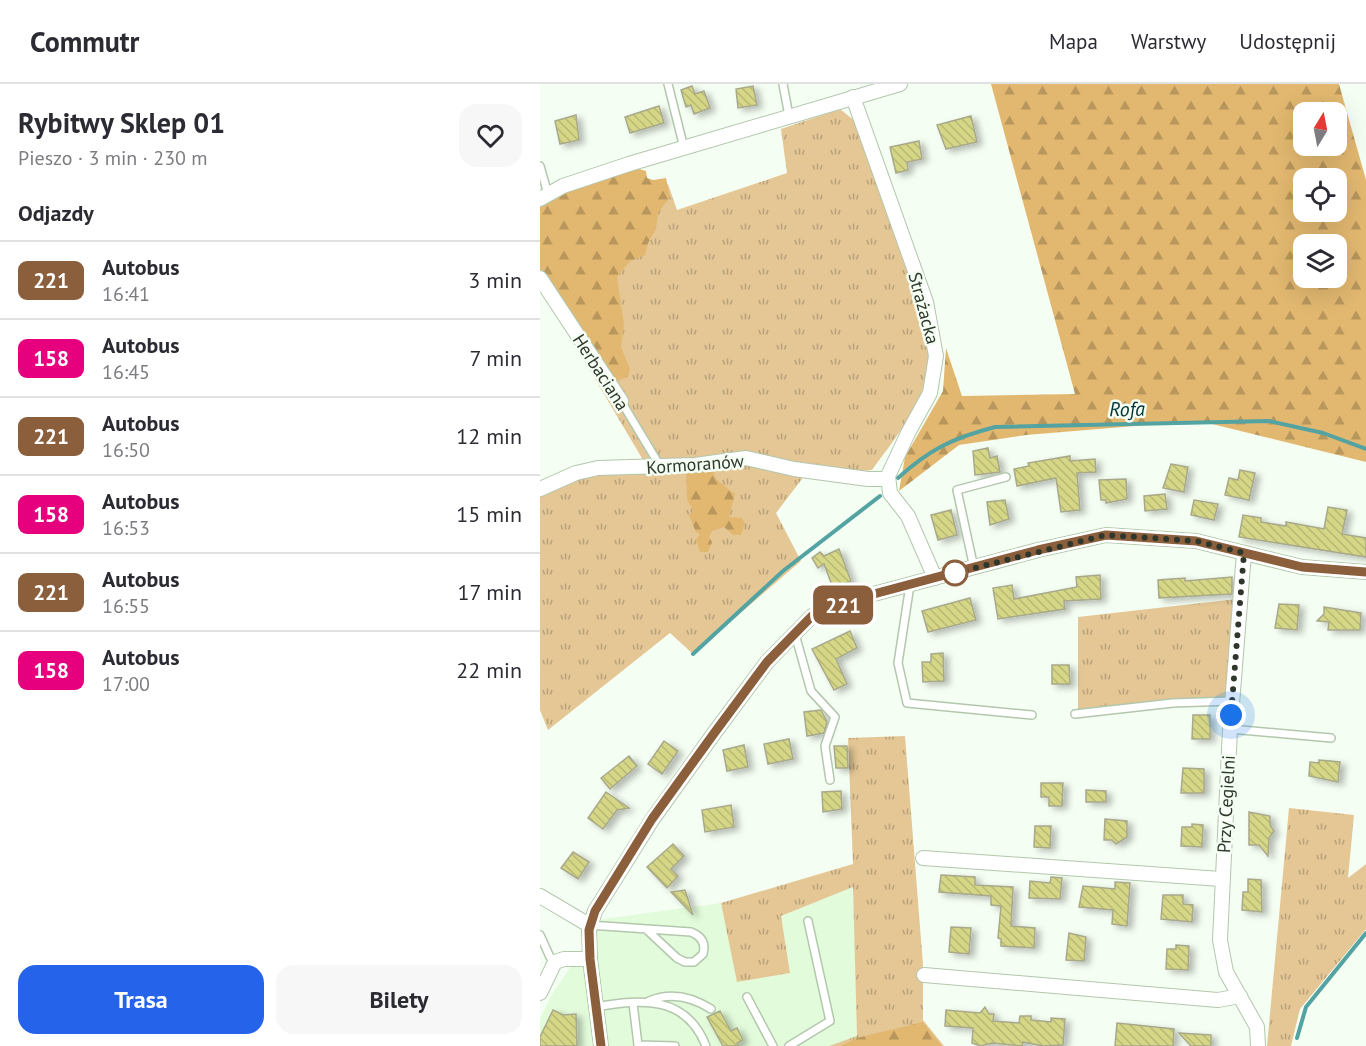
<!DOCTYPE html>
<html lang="pl">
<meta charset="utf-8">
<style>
body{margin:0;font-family:"PT Sans",sans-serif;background:#f7f7f7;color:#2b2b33;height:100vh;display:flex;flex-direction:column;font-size:22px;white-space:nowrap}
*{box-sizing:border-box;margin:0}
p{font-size:20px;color:#7c7c81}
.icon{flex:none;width:33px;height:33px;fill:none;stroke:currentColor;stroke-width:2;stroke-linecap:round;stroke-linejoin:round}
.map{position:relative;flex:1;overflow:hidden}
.side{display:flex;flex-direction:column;background:#fff;width:540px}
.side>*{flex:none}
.badge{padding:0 12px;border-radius:9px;font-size:21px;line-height:39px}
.needle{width:39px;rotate:10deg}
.controls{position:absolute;left:753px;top:18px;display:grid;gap:12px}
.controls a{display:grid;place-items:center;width:54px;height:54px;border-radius:12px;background:#fff;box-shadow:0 6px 24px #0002;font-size:30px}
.you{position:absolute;width:30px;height:30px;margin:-15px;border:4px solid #fff;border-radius:50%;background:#1a73e8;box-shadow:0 0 0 9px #1a73e833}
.map>.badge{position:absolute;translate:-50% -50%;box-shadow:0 0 0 3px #fff}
h2{padding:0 18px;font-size:22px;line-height:54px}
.round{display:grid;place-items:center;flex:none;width:63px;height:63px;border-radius:18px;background:#f7f7f7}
.overview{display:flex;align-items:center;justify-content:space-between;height:102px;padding:0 18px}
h1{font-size:28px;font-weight:700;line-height:45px}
.cta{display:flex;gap:12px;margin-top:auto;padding:12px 18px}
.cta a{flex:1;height:69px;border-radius:18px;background:#2563eb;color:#fff;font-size:24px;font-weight:700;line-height:69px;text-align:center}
.cta a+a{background:#f7f7f7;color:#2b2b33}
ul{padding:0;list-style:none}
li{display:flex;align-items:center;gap:18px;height:78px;padding:0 18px;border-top:2px solid #e1e1e2}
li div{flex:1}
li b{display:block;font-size:22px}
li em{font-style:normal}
li .badge{min-width:66px;font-weight:700;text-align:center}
header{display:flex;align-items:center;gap:36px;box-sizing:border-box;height:84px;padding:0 30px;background:#fff;border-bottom:2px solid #e1e1e2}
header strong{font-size:28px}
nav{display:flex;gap:33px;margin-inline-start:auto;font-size:21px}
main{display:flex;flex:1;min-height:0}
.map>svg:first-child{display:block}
</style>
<header>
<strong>Commutr</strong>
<nav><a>Mapa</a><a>Warstwy</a><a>Udostępnij</a></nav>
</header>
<main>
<section class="side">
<div class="overview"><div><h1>Rybitwy Sklep 01</h1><p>Pieszo · 3 min · 230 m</p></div><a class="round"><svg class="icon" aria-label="heart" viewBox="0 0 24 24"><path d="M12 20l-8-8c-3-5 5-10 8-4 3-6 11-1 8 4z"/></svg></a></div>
<h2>Odjazdy</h2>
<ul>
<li><span class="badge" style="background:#8b5e3c;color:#fff">221</span><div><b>Autobus</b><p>16:41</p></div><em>3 min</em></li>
<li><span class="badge" style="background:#e6007e;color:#fff">158</span><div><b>Autobus</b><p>16:45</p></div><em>7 min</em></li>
<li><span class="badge" style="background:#8b5e3c;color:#fff">221</span><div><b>Autobus</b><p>16:50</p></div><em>12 min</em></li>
<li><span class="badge" style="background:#e6007e;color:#fff">158</span><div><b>Autobus</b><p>16:53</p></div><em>15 min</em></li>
<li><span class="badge" style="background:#8b5e3c;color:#fff">221</span><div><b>Autobus</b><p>16:55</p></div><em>17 min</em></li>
<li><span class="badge" style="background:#e6007e;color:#fff">158</span><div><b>Autobus</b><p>17:00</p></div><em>22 min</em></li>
</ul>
<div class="cta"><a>Trasa</a><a>Bilety</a></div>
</section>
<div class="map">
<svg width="826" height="962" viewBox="0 0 826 962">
<defs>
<pattern id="grass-tufts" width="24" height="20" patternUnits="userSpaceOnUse" patternTransform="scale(1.5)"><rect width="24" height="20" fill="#e4c795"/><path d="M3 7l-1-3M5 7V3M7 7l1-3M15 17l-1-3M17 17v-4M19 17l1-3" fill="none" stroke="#b9a27a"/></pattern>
<pattern id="forest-firs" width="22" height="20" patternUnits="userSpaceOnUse" patternTransform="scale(1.5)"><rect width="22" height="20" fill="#e2b870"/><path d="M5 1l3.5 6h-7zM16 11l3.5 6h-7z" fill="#b8965c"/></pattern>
<pattern id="building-back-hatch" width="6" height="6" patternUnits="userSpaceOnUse" patternTransform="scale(1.5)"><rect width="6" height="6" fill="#d5d787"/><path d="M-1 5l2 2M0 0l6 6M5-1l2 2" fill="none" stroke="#b7b975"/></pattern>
<filter id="shadow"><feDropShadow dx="5" dy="3" stdDeviation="3" flood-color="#0004"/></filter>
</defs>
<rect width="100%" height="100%" fill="#f5fef3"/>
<path fill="#e2fbda" d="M313,803L318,953L289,962H0V935L11,912L63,835L181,819L198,898L250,889L241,832Z"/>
<g fill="url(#grass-tufts)">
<path d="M300,25L316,38C333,87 397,243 388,287C381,323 354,356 332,386L313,388L162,374L103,376L0,202V123L46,99L99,85L104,105L128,100L137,126L247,89L241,45Z"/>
<path d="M207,378L265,391L236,429L261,477L153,570L130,549L8,646L0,626V408L62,387Z"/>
<path d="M697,515L688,614L538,628V533Z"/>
<path d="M365,652L383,881V936L404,962H289L317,952L313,803L241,832L250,889L197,898L181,819L313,780L308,654Z"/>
<path d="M749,724L814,731L808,794L826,780V845L760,925L751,962H727Z"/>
</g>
<g fill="url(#forest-firs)" fill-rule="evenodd">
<path d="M451,0H799L826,96V378L668,339L607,341L486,351L419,361L359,407L365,373L403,307L406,264L422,312L535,310ZM796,28V62H764V28ZM796,94V128H764V94ZM796,160V194H764V160Z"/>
<path d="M99,85L106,87L107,94L113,96L126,94L130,113L118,129L116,145L108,159L105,171L90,177L77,193L84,241L81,263L90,285L87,293L77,297L0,184V123L46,99Z"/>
<path d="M177,383L174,389L176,395L195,410L189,433L202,434L205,440L201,451H193L184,443L172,447L169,453L172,458L168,468H160L156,456L160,450L156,448L149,432L153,426L147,416L146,387Z"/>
<path d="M383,938L402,962H300L317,954Z"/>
</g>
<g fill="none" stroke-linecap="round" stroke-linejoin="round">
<g stroke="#53a3a2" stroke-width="4">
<path d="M358,394C390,365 413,354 455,343L729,337L783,349L826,365"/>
<path d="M153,570L243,487L340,412"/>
<path d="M757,954L766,923L826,849"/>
</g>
</g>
<g fill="url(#building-back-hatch)" stroke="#a8a98b" stroke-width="1.5" filter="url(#shadow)">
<path d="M152,2L155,10L164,7L170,24L154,30L151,21L146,23L141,6Z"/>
<path d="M213,2L217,21L198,24L196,5Z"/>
<path d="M119,22L124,39L90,49L85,33Z"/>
<path d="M36,31L39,56L20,60L15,37Z"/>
<path d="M431,32L437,58L406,65L397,41Z"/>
<path d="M379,57L382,75L367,78L368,86L356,89L350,63Z"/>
<path d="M448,364L450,374L457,372L460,388L435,391L433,367Z"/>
<path d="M530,372V377L555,375L556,388L537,389L540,426L521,428L516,394L477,402L474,385L489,382L488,379Z"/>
<path d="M631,380L648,383L644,408L623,404Z"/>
<path d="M700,386L715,389L709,416L685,411L689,394L698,396Z"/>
<path d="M586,395L587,415L566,419V416H561L559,396Z"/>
<path d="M625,410L627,425L605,427L604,412Z"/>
<path d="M465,416L469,435L450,441L447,418Z"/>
<path d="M654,416L678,420L674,436L651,431Z"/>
<path d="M788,423L807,426L802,450L826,454V473L699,453L703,431L721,434V438L746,442V438L784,445Z"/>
<path d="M411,426L417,451L398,456L391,431Z"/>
<path d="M299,465L311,497L293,504L284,480L278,484L272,474L280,468L284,472Z"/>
<path d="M560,491L561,515L524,517L525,525L458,535L453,504L472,501L474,515L537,503L536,493Z"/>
<path d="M692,493V510L619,514L618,496L645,494V497Z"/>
<path d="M430,514L436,536L388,548L382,527Z"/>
<path d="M739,520L759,521L757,546L735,544Z"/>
<path d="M784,523L821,529L820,546H788L789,538L777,537L784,530Z"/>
<path d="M310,547L317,564L296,575L307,600L294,606L272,565Z"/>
<path d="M403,569L404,597L383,598L382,578H391V570Z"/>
<path d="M512,581H529L530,600H512Z"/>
<path d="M281,626L287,638L284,649L267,652L264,628Z"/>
<path d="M653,631H670V655H652Z"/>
<path d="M249,655L253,675L228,680L224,660Z"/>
<path d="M124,657L138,667L122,690L108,680Z"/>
<path d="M204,661L208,683L187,687L183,666Z"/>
<path d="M294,662H307L308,684H296Z"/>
<path d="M89,672L97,682L70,705L61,694Z"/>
<path d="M779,676L800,678L798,698L769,692L770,678L779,679Z"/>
<path d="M643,684L664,685V709H641Z"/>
<path d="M501,699H523L522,722H509V713H501Z"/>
<path d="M546,706L566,707V718H546Z"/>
<path d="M301,707L302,725L283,728L282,708Z"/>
<path d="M66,708L89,724L77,726L63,745L48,734Z"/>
<path d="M191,721L194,743L165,748L162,726Z"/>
<path d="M709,728L730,732V741L734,747L729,754L728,772L719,761H709Z"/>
<path d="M565,735L587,737V753L576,760L572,756H564Z"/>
<path d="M652,740L663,741L662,763L641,762L642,743H652Z"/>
<path d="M495,742H511L510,764L494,763Z"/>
<path d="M133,760L144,772L131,785L138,792L127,804L107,783Z"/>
<path d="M33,768L49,778L38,795L21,784Z"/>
<path d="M401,791L435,793V801L473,803L471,842L495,844L494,864L461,862V855L458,854L461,822L451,821V812L399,808Z"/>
<path d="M511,793L522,794L520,815L489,814L490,797L510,799Z"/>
<path d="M708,795L721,796L722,828L702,826L703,808H708Z"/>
<path d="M575,798L590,799L587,842L572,840L573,826L539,823L543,802L575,805Z"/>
<path d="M145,806L153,831L131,808Z"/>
<path d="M623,811H643V820L653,821L652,838L621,835Z"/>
<path d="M411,843L431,844L429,870L409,868Z"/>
<path d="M529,849L546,853L544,877L526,876Z"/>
<path d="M636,861L649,862L648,886L626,885L627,865H636Z"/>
<path d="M445,923L449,930H454L453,937L479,939L480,932H491V936L511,938V934L525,935L523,961L503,962L483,958L482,962L452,959L441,962L432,959L433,944L405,942L406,926L440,929Z"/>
<path d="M13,926L23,931L36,930L37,962H0V953Z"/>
<path d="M180,927L191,947L197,944L203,956L197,959L199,962H183L167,933Z"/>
<path d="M577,939L634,945L633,962H575Z"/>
<path d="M639,949L671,951V962H651Z"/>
</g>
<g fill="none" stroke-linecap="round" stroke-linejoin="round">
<defs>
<g id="service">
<path d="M128,0L144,64"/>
<path d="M243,0L249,32"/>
<path d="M0,82L8,110"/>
<path d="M81,317L120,382"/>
<path d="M434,484L417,406L466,393"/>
<path d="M370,501L358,579L367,619L492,631"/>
<path d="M255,550L271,607L295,633L285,662L290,696"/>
<path d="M535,630L633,619L692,617"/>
<path d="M690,645L791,654"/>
<path d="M49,841L151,848C161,852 166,859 163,870L154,878H145L137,874L107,846"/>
<path d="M0,851L10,873L15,878"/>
<path d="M207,913L233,962"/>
<path d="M109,917C130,908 152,913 171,925"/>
<path d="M93,919L98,961L135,962"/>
<path d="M56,923C102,915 146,911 166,962"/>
<path d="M249,962L290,937L268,837"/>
</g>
<g id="minor">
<path d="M313,13L386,218L396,272L390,309L368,349L348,392L350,409L368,432L395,494"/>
<path d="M0,115L23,102L89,80L360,0"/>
<path d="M0,194L81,317"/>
<path d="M0,405L36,389L58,384L155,381L206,374L254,385L328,395H348"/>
<path d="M704,469L690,645L680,856L686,888L717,943L718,962"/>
<path d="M383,774L681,795"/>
<path d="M0,812L49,841"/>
<path d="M384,891L678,916L700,912"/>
<path d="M0,909L15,878L24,875H50"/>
<path d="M61,962L50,875L49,846L55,827L112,736L175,648L227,578L272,532L330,511L498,466L566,451L656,457L762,483L826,488"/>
</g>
</defs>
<use href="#service" stroke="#b3c7ad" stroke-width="10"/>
<use href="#minor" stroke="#b3c7ad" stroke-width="16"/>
<use href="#service" stroke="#fff" stroke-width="7"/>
<use href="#minor" stroke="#fff" stroke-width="14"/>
</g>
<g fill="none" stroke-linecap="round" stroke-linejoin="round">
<defs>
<path id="line" d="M61,962L50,875L49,846L55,827L112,735L175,648L227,578L272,532L330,511L498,466L566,451L656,457L762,483L826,488"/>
</defs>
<use href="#line" stroke="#fff" stroke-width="14"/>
<use href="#line" stroke="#8b5e3c" stroke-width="9"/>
<path stroke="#2f362c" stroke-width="6" stroke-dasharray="0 10.8" d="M415,489L566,451L656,457L704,469L691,631"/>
</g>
<circle fill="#fff" stroke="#8b5e3c" stroke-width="3" cx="415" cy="489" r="12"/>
<g text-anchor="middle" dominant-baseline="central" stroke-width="5" stroke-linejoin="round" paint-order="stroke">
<g font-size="18" fill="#2f362c" stroke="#f5fef3">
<text transform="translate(384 224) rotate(75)">Strażacka</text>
<text transform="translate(61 288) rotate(57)">Herbaciana</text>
<text transform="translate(155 380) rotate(-4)">Kormoranów</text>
<text transform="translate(686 720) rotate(-87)">Przy Cegielni</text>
</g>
<g font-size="20" font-style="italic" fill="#003637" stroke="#f5fef3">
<text transform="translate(587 325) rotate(-1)">Rofa</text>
</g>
</g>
</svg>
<div class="controls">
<a><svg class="needle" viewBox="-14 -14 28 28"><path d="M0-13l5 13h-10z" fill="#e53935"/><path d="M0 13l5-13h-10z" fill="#7c7c81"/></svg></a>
<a><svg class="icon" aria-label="locate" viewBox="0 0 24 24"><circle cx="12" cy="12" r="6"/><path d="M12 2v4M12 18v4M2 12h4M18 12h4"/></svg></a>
<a><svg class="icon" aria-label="layers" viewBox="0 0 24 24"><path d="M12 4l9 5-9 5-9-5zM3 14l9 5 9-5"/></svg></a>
</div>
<div class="you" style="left:691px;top:631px"></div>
<b class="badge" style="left:303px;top:521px;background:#8b5e3c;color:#fff">221</b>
</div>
</main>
